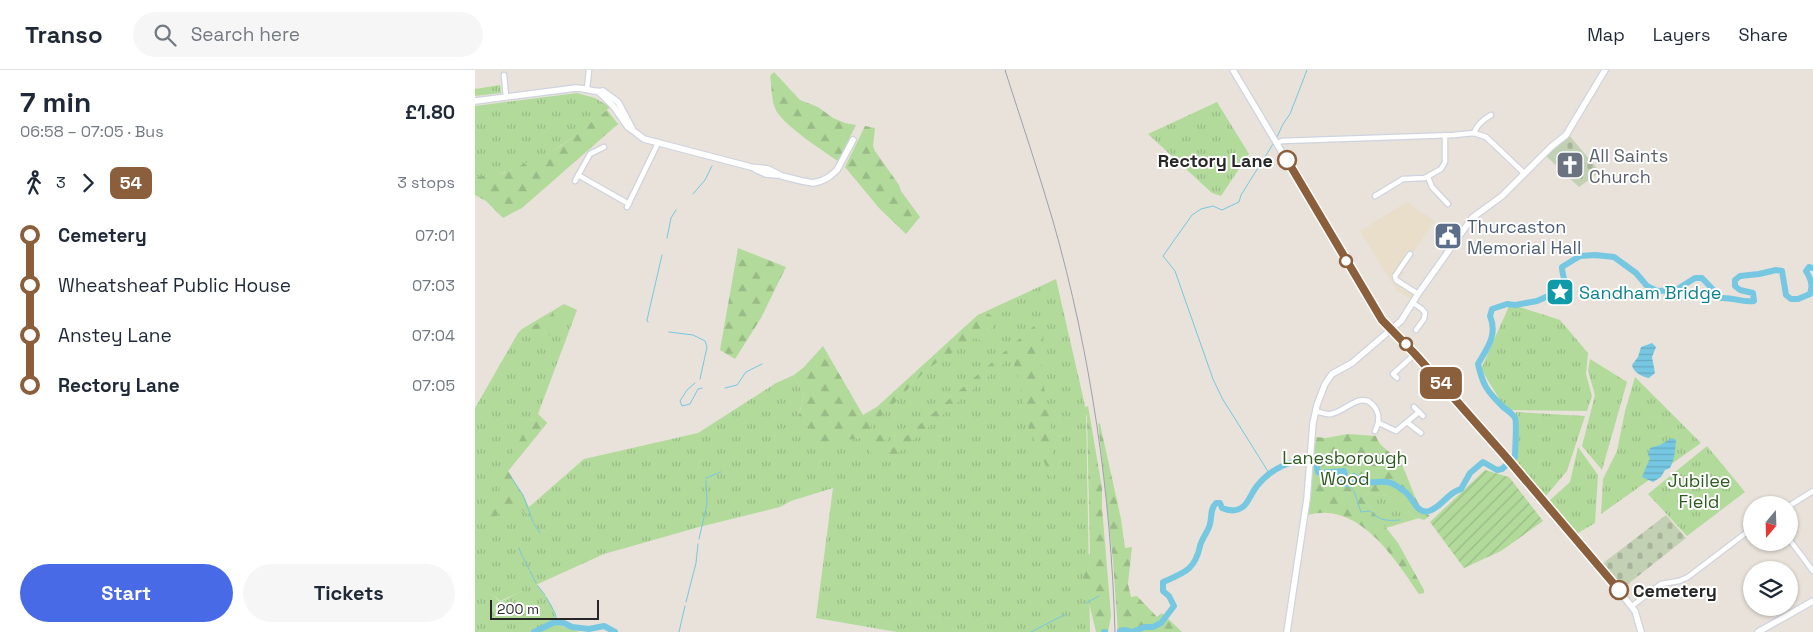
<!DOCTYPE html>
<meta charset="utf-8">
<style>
body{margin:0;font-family:"Space Grotesk",sans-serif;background:#f6f6f7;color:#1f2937;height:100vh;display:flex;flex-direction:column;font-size:19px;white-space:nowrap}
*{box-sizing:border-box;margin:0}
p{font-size:16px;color:#747a83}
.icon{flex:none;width:28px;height:28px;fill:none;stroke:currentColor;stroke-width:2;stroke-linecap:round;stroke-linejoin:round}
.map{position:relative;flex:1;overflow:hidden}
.drawer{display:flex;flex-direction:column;background:#fff;width:475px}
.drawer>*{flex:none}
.badge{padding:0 10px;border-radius:8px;font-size:18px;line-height:32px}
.needle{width:32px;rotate:199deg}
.buttons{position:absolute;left:1268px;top:426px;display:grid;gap:10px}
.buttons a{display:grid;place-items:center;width:55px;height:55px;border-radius:50%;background:#fff;box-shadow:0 1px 4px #0004;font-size:25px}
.scale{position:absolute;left:15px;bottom:12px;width:109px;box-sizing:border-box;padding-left:5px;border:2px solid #272727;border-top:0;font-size:14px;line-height:18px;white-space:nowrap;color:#272727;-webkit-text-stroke:4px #fff;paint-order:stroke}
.map>.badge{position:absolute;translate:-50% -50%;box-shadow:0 0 0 2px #fff}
.legs{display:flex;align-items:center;gap:8px;height:55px;padding:0 20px;font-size:16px}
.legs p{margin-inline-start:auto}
.summary{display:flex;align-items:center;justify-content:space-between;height:85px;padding:0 20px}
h1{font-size:28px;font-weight:700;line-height:38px}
.action{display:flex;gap:10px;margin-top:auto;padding:10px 20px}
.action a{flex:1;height:58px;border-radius:30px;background:#496ae6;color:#fff;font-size:20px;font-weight:700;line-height:58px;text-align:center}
.action a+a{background:#f6f6f7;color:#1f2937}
ul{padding:0 20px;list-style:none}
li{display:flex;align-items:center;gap:18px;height:50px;font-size:19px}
li i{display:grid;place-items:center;width:8px;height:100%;margin:0 6px;background:currentColor}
li i::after{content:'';width:12px;height:12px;margin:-6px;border:4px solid;border-radius:50%;background:#fff}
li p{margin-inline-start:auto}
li:first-child i{background:linear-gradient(#0000 50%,currentColor 0)}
li:last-child i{background:linear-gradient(currentColor 50%,#0000 0)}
header{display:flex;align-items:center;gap:30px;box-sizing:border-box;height:70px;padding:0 25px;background:#fff;border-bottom:1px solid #e0e1e3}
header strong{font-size:24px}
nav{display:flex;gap:28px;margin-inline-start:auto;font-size:18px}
.search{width:350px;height:45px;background:#f6f6f7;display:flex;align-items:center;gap:12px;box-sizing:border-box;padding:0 18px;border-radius:28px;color:#747a83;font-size:19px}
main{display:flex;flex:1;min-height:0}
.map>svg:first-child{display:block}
</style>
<header>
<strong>Transo</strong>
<div class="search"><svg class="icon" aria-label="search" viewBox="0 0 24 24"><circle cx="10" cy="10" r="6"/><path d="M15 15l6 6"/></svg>Search here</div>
<nav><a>Map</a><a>Layers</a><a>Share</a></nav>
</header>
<main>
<section class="drawer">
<div class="summary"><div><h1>7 min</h1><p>06:58 – 07:05 · Bus</p></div><b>£1.80</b></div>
<div class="legs"><svg class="icon" aria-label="walk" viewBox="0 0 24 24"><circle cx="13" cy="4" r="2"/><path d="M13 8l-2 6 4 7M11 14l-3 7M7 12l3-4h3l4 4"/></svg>3<svg class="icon" aria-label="forward" viewBox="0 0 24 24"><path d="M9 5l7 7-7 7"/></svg><b class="badge" style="background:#8b5e3c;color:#fff">54</b><p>3 stops</p></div>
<ul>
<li><i style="color:#8b5e3c"></i><b>Cemetery</b><p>07:01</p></li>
<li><i style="color:#8b5e3c"></i><span>Wheatsheaf Public House</span><p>07:03</p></li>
<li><i style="color:#8b5e3c"></i><span>Anstey Lane</span><p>07:04</p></li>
<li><i style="color:#8b5e3c"></i><b>Rectory Lane</b><p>07:05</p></li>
</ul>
<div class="action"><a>Start</a><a>Tickets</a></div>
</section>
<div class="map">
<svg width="1338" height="562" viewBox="0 0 1338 562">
<defs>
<pattern id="grass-tufts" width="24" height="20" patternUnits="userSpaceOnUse" patternTransform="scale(1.25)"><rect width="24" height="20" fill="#b2da9b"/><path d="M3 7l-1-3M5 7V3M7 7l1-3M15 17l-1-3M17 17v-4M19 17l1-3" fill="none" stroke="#99bb86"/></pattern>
<pattern id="forest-firs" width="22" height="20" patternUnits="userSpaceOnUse" patternTransform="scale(1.25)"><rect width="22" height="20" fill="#b2da9b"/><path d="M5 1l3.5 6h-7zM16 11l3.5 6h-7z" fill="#99bb86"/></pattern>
<pattern id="cemetery-stones" width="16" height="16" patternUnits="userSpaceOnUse" patternTransform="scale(1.25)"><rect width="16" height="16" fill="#c2d0b3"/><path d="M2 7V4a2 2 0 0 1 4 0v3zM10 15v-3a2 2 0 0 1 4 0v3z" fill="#a7b39a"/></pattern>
<pattern id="garden-furrows" width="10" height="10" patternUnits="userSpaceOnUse" patternTransform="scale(1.25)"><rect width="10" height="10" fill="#b2da9b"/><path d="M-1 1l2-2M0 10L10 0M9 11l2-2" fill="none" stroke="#99bb86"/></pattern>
<pattern id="water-rules" width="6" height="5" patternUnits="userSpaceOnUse" patternTransform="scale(1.25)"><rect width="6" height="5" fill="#76c7e1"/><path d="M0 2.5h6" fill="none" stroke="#66abc1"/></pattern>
</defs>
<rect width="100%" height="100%" fill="#e8e2da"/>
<path fill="#e9deca" d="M932,132L960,151L926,199L930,202L924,210L941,221L936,229L922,221L885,161Z"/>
<g fill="url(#grass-tufts)">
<path d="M25,15L26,23L0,26V19Z"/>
<path d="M102,23L120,28L135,37C103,65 68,92 27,103C18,106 9,106 0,107V36Z"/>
<path d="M742,32L774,84L746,126L737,123L673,64Z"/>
<path d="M581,209L611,340L615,562H422L341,548L358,418L316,431L305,437L224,457L129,484L25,531L17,524L25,532L62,514L77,536L83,555L105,562H0V338L43,263L47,259L89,234L102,240L63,344L72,353L33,401L48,425L54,437L109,389L223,363L301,313L319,305L329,325L324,344L370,356L402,337L503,245Z"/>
<path d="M1035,234L1085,250L1113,283L1111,304L1117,326L1112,341L1031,340L1006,299Z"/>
<path d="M1115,289L1152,312L1127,400L1107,376L1120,325L1113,301Z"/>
<path d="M1160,307L1226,373L1126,444L1128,409L1142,381L1150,341Z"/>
<path d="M1041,342L1110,346L1092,401L1070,427L1040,393L1042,367Z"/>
<path d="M1232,376L1270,422L1212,466L1173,424Z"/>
<path d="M1103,377L1123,405L1120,453L1103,463L1074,431L1095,412Z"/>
<path d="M892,423L920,427L939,447L944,448L911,458L887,427Z"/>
</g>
<g fill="url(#forest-firs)">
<path d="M299,2L325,30L343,37L358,48L370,53L381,55L363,91C348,81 305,53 300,38C296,28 297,16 295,6Z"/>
<path d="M132,40L143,54L47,138L28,148L11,131L0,125V107L29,103L69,85L86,76Z"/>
<path d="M390,56L400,58L398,76L400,81L424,115L426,121L445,147L431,164L404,138L370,97Z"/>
<path d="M263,178L311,197L286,248L260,289L245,280Z"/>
<path d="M87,238C88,249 78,267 66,270C60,272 56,268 51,265L50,261Z"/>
<path d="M511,242L518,247C519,257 514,266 506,271L500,268L452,299L409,344L397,351L396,358L402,366L412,362L414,363L406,387L403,388L398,387L392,374L386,368L363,371L341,376L335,367L336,359L329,354L324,345L329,325L319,305L329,297L348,276L388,345L402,337L503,245Z"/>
<path d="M565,251L569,262L566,288L567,306L576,357L578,411L554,359L541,298L534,289L412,392L406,388Z"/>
<path d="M613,336L627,418V437L636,546L633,562H621L603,486L615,484L612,346L608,341L609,338Z"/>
<path d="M60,341L72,353L33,401L48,425L55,442L50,444L44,435L12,450L28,410L26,399L30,392L37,385Z"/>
<path d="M623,353L625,354L646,449L650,478L657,477L653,514L656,527L662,526L682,547L687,543L707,562H643L638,491Z"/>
<path d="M873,364L901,366C906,380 917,381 925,392C936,409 938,435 955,446L949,450L939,447L919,427L892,423L887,427L923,473L949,520V523L944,524C920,489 884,431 833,445L841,367L851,368Z"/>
</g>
<g fill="url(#cemetery-stones)">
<path d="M1094,65L1125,102L1104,117L1070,85Z"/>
<path d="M1191,445L1211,468L1148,518L1127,494Z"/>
</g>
<path fill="url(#garden-furrows)" d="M1010,400L1034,407L1068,451L1026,481L989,498L955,452Z"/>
<g fill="url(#water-rules)">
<path d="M1177,273L1181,277L1177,287L1180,303L1174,308C1167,307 1158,302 1157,295L1163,287L1166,277Z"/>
<path d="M1197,368L1201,370C1200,380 1200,389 1195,398L1190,400L1186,407L1178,412L1167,407L1175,388L1173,385L1175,378L1185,375Z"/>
</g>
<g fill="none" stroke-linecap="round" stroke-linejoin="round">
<g stroke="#76c7e1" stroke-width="1">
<path d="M802,67L808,54L815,44L832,0"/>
<path d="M218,124L230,110L237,96"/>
<path d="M192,168L196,148L201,140"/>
<path d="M173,252L172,250L187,185"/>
<path d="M194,262L218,265L230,271L232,277L225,309"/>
<path d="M220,313L212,320L205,331L207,336L215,334L223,319L227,318"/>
<path d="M250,318L262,315L271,302L287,294"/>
<path d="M794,403L747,328L738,309L700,201L688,186L717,145L726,139L738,136L747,140L764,132L766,125L798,74"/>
<path d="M35,406L48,425L58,452"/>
<path d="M231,408L246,402"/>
<path d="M873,414L879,421L886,442L895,441C905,451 912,451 925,450"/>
<path d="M59,454L65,463"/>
<path d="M224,469L232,434L231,411"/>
<path d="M44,478L47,486"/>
<path d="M48,487L54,499"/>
<path d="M55,501L61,513"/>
<path d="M63,516L70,525"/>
<path d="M71,527L80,543L82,552"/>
<path d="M211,532L221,493L223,474"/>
<path d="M611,533L624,526"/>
<path d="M204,562L210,536"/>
<path d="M556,562L591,544"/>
</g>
<g stroke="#76c7e1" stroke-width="6">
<path d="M645,561L649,560L657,562L670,557H678L686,553L699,536L694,526L688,521V512C709,503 720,500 725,476C727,468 733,462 735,454C737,446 735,439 741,433H745L747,438C754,441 762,442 769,436C774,431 777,422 782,416C795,399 818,388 840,390L843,402L845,403L869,401L870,404L868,412L871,414H875L879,406C883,409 888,412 893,412C901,413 908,410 916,413C921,415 925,418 929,421C938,426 941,445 954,441C967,437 973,422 986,419L995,403L1008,392L1022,400L1027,399L1040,387C1040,380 1042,352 1040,348C1038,344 1032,340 1028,337C1012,321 1008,316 1003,294C1012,278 1023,265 1015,246L1017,239L1032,234L1040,235L1062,231L1082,222H1090C1092,213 1087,206 1087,197L1105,186L1120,185L1139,187L1161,203L1172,216L1182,221L1201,220L1220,208H1227L1246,228C1258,227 1267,233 1279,231L1278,223L1265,220L1260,216V210L1265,206L1284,204L1301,200L1307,201L1311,225L1316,229H1323L1335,224C1338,215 1336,209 1331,201L1334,197L1338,198"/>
<path d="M59,562L80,552L89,553L97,557L114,559L129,556L140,562"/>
<path d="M629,562H630"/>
</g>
<defs>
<g id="minor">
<path d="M29,5L31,27"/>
<path d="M112,19L114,0"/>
<path d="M999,63C1002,54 1009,49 1016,45"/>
<path d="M802,73L807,71L979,65L999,63L1011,67L1049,103"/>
<path d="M103,105L154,134"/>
<path d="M953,107L957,117L973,134"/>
<path d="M100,111L115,84L129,77"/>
<path d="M900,126L928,109L950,108L966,99L970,92V65"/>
<path d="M152,137L183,73"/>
<path d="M935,184L920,206L921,210L943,224"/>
<path d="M938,233L947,239L950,243L949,249L941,260"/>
<path d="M922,308L918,304L940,284"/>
<path d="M939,337L948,346"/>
<path d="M841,341C845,342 851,345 856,344C869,342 879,327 893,331C904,338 906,349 900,361"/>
<path d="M904,353L921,361L944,342"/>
<path d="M933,353L946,363"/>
<path d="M1314,436L1338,421"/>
<path d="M1314,469L1338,501"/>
<path d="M1157,536L1186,514L1204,511L1213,507L1276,459"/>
</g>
<g id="tertiary">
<path d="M758,0L907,250L940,284L1031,387L1134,508L1160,541L1166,562"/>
<path d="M124,22L139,37L152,56L169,69L276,97L293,99L307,106L327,111L338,113L346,111L354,107L362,100L378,70"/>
<path d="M0,31L101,18C111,18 120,23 128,21L143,32L157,58"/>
<path d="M280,99L291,104L302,105"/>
<path d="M812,562L832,429L838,353L842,335L850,314L857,304L877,293L926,251L943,224L997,148L1027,126L1076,77L1091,65L1130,0"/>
<path d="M1283,562L1338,531"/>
</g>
</defs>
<use href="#minor" stroke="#cfd3df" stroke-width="7"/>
<use href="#tertiary" stroke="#cfd3df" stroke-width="8"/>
<use href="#minor" stroke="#fff" stroke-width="4.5"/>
<use href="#tertiary" stroke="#fff" stroke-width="5.5"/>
<path stroke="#9da0af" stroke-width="1" d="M530,0C546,50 563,100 578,151C616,284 636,424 640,562"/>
</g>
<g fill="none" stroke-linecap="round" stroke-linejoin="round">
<defs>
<path id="line-1" d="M812,90L907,250L940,284L1031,387L1144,520"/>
</defs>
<use href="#line-1" stroke="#fff" stroke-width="11"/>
<use href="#line-1" stroke="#8b5e3c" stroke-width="8"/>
</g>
<defs>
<symbol id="church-square" viewBox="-11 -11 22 22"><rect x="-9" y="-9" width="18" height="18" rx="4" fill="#6b7280" stroke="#fff"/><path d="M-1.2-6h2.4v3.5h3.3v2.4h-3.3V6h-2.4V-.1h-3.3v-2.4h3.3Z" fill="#fff"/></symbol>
<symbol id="civic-square" viewBox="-11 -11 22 22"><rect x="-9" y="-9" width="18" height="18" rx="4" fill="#5c6f8a" stroke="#fff"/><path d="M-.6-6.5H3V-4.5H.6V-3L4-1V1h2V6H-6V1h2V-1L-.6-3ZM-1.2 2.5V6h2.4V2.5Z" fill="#fff"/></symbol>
<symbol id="sight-square" viewBox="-11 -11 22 22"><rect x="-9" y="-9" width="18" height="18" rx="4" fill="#0f9aa8" stroke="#fff"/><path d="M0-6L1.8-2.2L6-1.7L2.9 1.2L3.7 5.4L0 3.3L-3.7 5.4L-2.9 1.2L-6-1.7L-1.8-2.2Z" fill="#fff"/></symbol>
</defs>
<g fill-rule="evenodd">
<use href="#church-square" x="1079" y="79" width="32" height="32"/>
<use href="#civic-square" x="957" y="150" width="32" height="32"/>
<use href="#sight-square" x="1069" y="206" width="32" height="32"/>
</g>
<g fill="#fff" stroke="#8b5e3c" stroke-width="2.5">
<circle cx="812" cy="90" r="9"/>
<circle cx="871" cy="191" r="6"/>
<circle cx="931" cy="274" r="6"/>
<circle cx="1144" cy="520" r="9"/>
</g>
<g text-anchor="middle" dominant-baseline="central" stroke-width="4" stroke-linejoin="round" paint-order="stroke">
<g font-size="18" fill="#5b616d" stroke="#fff" text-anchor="start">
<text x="1114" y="85">All Saints<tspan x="1114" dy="21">Church</tspan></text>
</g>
<g font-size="18" font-weight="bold" fill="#272727" stroke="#fff" text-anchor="end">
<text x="798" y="90">Rectory Lane</text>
<text x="1158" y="520" text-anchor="start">Cemetery</text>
</g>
<g font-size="18" fill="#4e5e75" stroke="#fff" text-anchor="start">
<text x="992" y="156">Thurcaston<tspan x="992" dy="21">Memorial Hall</tspan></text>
</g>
<g font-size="18" fill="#0d838f" stroke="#fff" text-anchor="start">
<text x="1104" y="222">Sandham Bridge</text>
</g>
<g font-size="18" fill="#2e5b20" stroke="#fff">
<text x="870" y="387">Lanesborough<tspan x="870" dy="21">Wood</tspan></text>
<text x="1224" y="410">Jubilee<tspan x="1224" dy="21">Field</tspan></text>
</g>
</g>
</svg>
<div class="buttons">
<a><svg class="needle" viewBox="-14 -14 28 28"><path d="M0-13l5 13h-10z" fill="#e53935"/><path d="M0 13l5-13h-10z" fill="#747a83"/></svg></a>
<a><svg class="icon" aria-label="layers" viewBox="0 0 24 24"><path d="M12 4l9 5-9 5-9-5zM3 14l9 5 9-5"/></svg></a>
</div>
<div class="scale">200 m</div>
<b class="badge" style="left:966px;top:313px;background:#8b5e3c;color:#fff">54</b>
</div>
</main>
